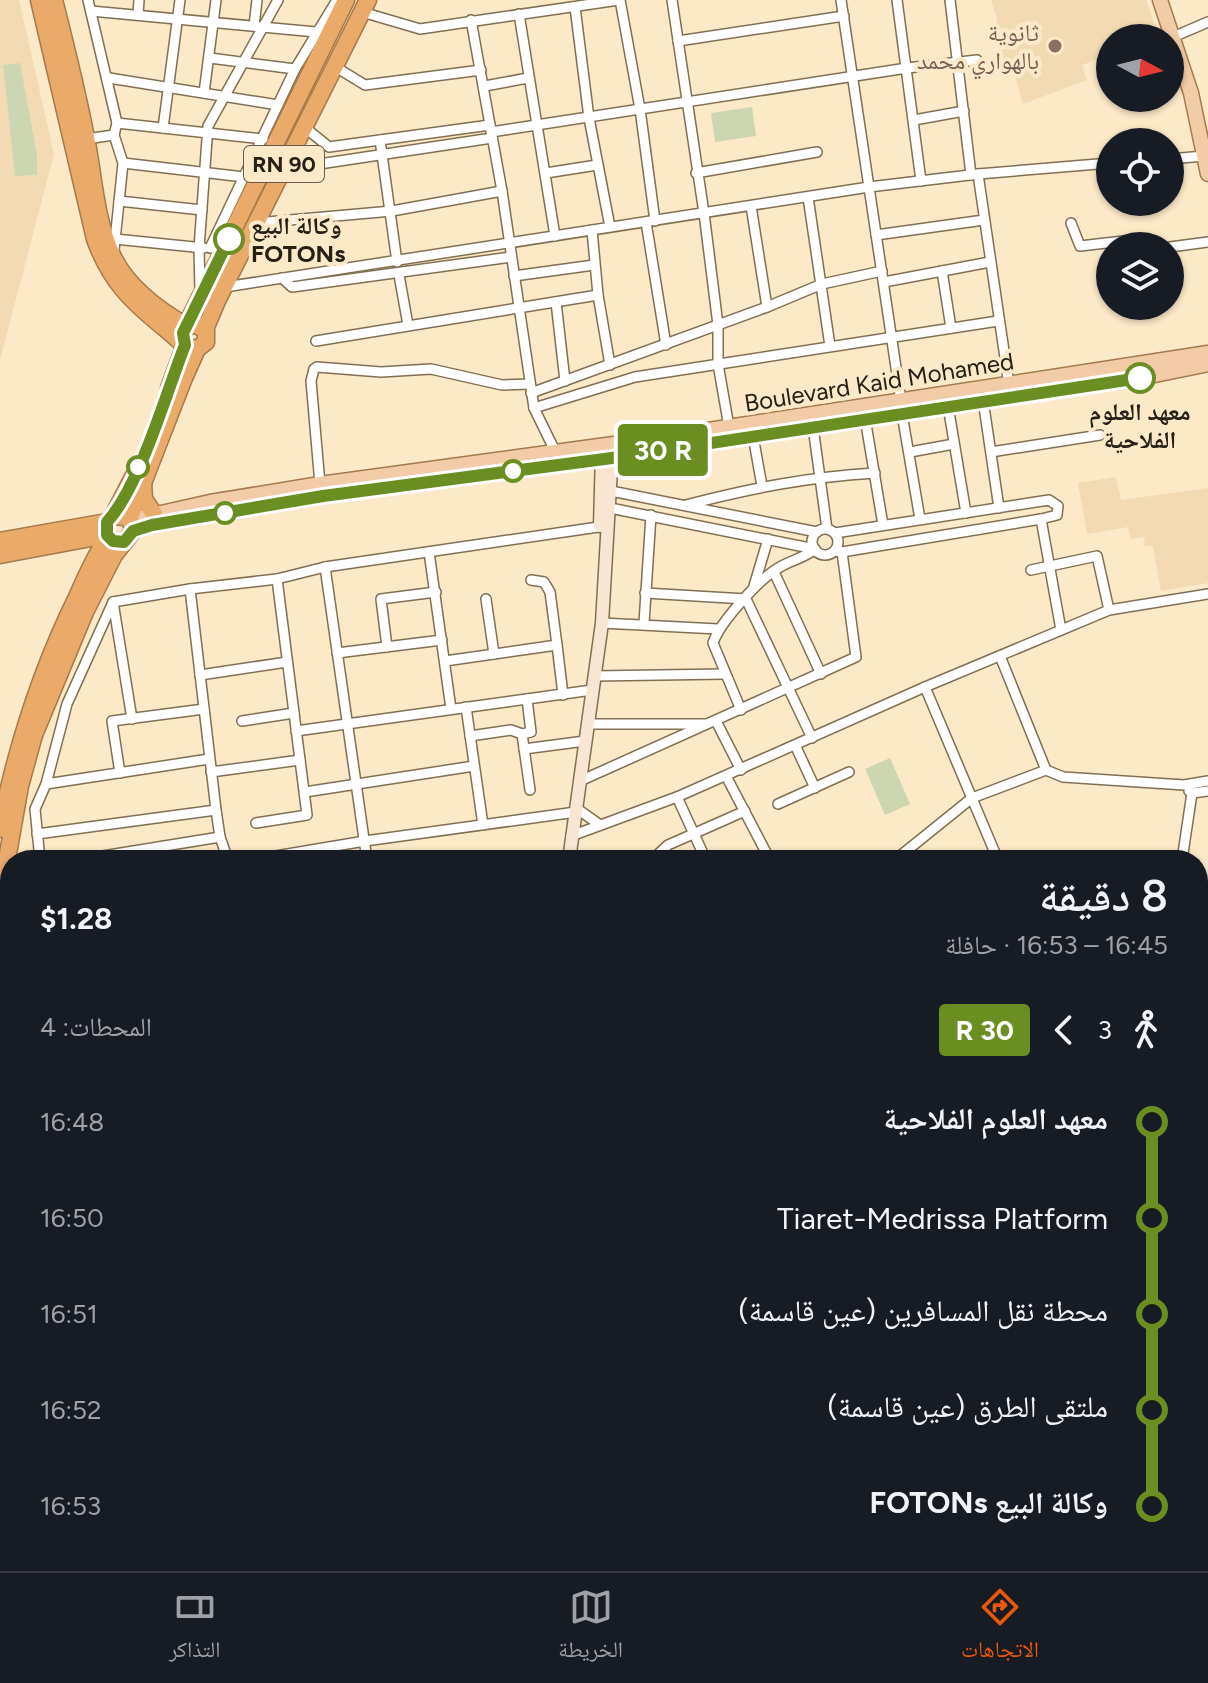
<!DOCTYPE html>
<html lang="ar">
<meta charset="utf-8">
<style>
body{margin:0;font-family:Figtree,"Noto Naskh Arabic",sans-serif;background:#242831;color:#f1f3f6;direction:rtl;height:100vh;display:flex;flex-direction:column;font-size:30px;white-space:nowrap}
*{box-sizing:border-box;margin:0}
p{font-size:26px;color:#9ea1a6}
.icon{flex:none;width:44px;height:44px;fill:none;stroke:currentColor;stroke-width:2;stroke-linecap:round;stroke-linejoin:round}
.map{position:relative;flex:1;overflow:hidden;direction:ltr}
.details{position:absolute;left:0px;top:850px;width:1208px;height:722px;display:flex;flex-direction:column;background:#171b24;border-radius:32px 32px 0 0;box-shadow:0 2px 6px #0004;direction:rtl}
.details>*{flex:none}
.badge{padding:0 16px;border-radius:6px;font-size:28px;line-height:52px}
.needle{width:52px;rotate:97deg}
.controls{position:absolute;left:1096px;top:24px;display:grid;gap:16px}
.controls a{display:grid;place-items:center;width:88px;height:88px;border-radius:50%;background:#171b24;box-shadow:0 2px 6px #0004;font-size:40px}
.map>.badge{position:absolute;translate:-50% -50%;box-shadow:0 0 0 4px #fff}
.legs{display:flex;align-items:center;gap:12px;height:88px;padding:0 40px;font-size:26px}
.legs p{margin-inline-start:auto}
.summary{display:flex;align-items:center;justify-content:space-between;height:136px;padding:0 40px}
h1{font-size:44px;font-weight:600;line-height:60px}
ul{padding:0 40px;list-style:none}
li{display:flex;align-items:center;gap:28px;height:96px;font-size:30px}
li i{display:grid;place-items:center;width:12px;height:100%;margin:0 10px;background:currentColor}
li i::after{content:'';width:20px;height:20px;margin:-10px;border:6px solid;border-radius:50%;background:#171b24}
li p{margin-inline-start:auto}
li:first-child i{background:linear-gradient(#0000 50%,currentColor 0)}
li:last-child i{background:linear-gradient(currentColor 50%,#0000 0)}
.tab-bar{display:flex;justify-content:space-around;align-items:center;height:112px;border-top:2px solid #363941;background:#171b24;font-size:22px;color:#9ea1a6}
.tab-bar a{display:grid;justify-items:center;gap:4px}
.tab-bar .current{color:#ea580c}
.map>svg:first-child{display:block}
</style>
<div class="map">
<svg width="1208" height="1571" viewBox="0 0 1208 1571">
<rect width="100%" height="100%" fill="#fce9c8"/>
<g fill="#f2dbb3">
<path d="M0,0H19L54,154L0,360Z"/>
<path d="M991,0H1146L1159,37L1110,38V55L1082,65L1087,80L1023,104L1011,62L1004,64L996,28L997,18Z"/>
<path d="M1116,477L1121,500L1208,488V583L1161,591L1153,546H1145L1144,537L1131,539L1128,527L1087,534L1078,483Z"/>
</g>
<g fill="#ccd7b1">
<path d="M20,63L37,155V175L15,176L3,65Z"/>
<path d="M752,107L756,136L715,142L711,113Z"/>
<path d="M890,758L910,804L885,815L865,769Z"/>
</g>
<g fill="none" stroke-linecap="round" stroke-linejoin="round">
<defs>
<g id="street">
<path d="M620,0L640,109L655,221"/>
<path d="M672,0L704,213L718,325V364L729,427"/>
<path d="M841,0L901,401"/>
<path d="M897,0L921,181"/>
<path d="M950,0L971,175"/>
<path d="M575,7L589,118L610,227"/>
<path d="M91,11L316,32"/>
<path d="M362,12L420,29L619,0"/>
<path d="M519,14L555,236"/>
<path d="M138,15L139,0"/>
<path d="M471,20L502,191L534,408L555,451"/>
<path d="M254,26L257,0"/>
<path d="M1173,37L1208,22"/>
<path d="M678,41L844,16"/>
<path d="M210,58L295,69"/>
<path d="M334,66L365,85L481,70"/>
<path d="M109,78L278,105"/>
<path d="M485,86L528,78"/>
<path d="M204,93L216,0"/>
<path d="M914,120L964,111"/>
<path d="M117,123L263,139"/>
<path d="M303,126L329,147L380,140"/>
<path d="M163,128L180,0"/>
<path d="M491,132L907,68L977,60"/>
<path d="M86,139L114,135L117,123L88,0"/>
<path d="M1170,159L1204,156"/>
<path d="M123,163L244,177"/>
<path d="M546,173L597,165"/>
<path d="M696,173L817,152"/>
<path d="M978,174L1009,385"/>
<path d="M280,179L306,166L492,138"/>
<path d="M808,197L830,346"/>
<path d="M119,201L202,210"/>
<path d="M751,206L767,307"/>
<path d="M646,222L666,345"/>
<path d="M256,223L392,211L502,191"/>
<path d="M1071,223L1080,246L1132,240L1142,246"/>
<path d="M592,230L598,295L610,365"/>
<path d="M876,235L984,220"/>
<path d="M115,239L204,248"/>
<path d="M1170,247L1208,242"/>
<path d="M210,248L295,69L337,0"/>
<path d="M114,250L123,163L114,135"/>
<path d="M397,262L380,140L490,125"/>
<path d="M942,271L951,328"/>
<path d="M399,275L408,325"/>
<path d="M514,276L594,265"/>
<path d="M282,278L292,287L511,257"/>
<path d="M884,282L990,262"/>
<path d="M225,287L869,187L978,174L1110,163"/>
<path d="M200,291L199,248L208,126L278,0"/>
<path d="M556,302L565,381"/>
<path d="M316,341L598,295"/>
<path d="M531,393L767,307L822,284L882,271"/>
<path d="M983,400L999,508"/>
<path d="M948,406L966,513"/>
<path d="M534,408L635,377L998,321"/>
<path d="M902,414L920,519"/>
<path d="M865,418L883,525"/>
<path d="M813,427L827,529"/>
<path d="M753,436L762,486"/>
<path d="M910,452L954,444"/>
<path d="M991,452L1100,435"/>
<path d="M320,484L311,381L314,369L317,367L381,372L431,369L502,385L530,384"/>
<path d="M611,491L817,532"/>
<path d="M686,505C752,488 808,477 875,473"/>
<path d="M610,508L815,549"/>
<path d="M1041,519L1061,630"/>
<circle cx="825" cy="542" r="13"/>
<path d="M835,551L842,552L1041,519L1057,515L1058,506L1049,500L835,533"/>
<path d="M429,552L451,709"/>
<path d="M325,567L367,860"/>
<path d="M1031,570L1097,556L1109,610"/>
<path d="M774,572L821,674"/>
<path d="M531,580L544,582L550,592L557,645"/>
<path d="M754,586L768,539"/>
<path d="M190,589L216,810L220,837L228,860"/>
<path d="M645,593L746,599L812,738"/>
<path d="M486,599L494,654"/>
<path d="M602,623L718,629"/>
<path d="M644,623L651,515"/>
<path d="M387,647L381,599L436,592"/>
<path d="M337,653L442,640"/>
<path d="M1000,656L1046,770"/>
<path d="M445,661L557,645L563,695"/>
<path d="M200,675L287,662"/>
<path d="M594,676L725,674"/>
<path d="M925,687L998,860"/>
<path d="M527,699L531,732L522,734L530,790"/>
<path d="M466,707L483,825"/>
<path d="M741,710L713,643C720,622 760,578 780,567C792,560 804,558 815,549"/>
<path d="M132,719L113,602L190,589L277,579L325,567L605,526"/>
<path d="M242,721L294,713"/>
<path d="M716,721L741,770"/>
<path d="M587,724H704"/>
<path d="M296,731L592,690"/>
<path d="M470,736L511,730L522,734"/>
<path d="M795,745L815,788"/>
<path d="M524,749L585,741"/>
<path d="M211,772L300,760"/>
<path d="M120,773L112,721L204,709"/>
<path d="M726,776L770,860"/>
<path d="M580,781L856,657L842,552"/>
<path d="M46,784L209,759"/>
<path d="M1189,791L1192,793L1208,791"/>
<path d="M305,792L474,766"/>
<path d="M677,797L706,860"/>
<path d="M778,804L849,772"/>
<path d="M576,808L600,825"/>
<path d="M256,823L307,815L277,579"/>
<path d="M37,834L216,810"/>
<path d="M571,836L677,797L925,687L1109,610L1208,594"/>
<path d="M40,860L35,809L46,784L67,704L113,602"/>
<path d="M78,860L220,837"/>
<path d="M251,860L365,841L576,812"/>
<path d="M652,860L668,845L745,811"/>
<path d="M895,860L972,798L1046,770L1063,777L1184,785L1208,781"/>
<path d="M1182,860L1192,793"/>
<path d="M1198,905H1208"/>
<path d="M1198,1018H1208"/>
<path d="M1198,1065L1208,1066"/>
<path d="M1202,1234L1208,1105"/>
<path d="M1198,1243L1208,1257"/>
<path d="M1198,1310L1208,1303"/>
<path d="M1198,1337L1208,1350"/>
<path d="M1198,1405L1208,1401"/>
<path d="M1198,1418L1208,1432"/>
<path d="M1198,1460L1208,1453"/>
<path d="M1198,1510L1208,1503"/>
<path d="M1198,1515L1208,1529"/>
<path d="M1198,1546L1208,1539"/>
<path d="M272,1562L277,1571"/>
<path d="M499,1562L504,1571"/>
<path d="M566,1562L570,1571"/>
<path d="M638,1562L642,1571"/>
<path d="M705,1562L709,1571"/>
<path d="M929,1562L935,1571"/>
<path d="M984,1562L990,1571"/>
<path d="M1038,1562L1043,1571"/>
<path d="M1099,1562L1105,1571"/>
<path d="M884,1569L898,1562"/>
<path d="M380,1571L395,1563"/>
<path d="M433,1571L450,1562"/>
<path d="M738,1571L756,1562"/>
<path d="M1164,1571L1176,1562"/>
</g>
<g id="secondary">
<path d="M600,526L602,453"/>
<path d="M569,860L602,623L612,452"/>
<path d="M1198,961H1208"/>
<path d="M848,1562L853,1571"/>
</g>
<g id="primary">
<path d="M1160,0L1191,93L1208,174"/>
<path d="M130,520L210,502L320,484L643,440L1208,353"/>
<path d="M133,531L152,525L323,496L612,458L1140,378L1208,364"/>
</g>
<g id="highway">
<path d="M39,0L95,239C110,281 132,302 167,330C176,337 185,349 197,349"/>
<path d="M54,0C66,47 78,95 87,143C94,180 96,223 113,257C128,288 158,310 188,327L195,324L205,330"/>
<path d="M183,332L346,0"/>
<path d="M169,388L185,345"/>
<path d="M143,482L144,499L154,514"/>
<path d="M129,519L184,378L197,349L206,342V327L217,301L368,0"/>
<path d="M0,541L107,522L113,516L133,477"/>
<path d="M0,555L107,535"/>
<path d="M0,829C16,748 40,672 77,597C86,577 95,555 108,537"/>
<path d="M0,899L20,786L34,735L85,612L114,555L133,531L131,522L126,517L113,516"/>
<path d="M0,1116L10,1180"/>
<path d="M0,1184L10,1225"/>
<path d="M169,1562L176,1571"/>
<path d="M183,1562L191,1571"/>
</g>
</defs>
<use href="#street" stroke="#816f52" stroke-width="12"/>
<use href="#secondary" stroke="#816f52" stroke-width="15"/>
<use href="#primary" stroke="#a57a4c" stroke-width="17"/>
<use href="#highway" stroke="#a57a4c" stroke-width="19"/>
<use href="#street" stroke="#fff" stroke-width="9"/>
<use href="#secondary" stroke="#f8e6d2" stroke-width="12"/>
<use href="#primary" stroke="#f2cca6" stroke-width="14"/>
<use href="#highway" stroke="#e9aa6a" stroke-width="16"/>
</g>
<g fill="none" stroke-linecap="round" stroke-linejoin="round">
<defs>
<path id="line-1" d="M229,239L183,333L185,345C166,393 140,486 107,522V535L113,541L124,542L133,531L152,525L323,496L612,458L1140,378"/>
</defs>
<use href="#line-1" stroke="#fff" stroke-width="18"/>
<use href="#line-1" stroke="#6b8e23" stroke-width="12"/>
</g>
<circle fill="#8d6e63" stroke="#fce9c8" stroke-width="3" cx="1055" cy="46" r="8"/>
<g fill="#fff" stroke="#6b8e23" stroke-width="4">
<circle cx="229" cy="239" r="14"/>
<circle cx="1140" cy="378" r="14"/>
<circle cx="138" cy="467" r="10"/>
<circle cx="513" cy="471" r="10"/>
<circle cx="225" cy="513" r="10"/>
</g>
<g text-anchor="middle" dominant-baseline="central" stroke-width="8" stroke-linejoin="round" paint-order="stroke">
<rect fill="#fce9c8" stroke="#675c4a" stroke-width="2" x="244" y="146" width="80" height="36" rx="6"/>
<g font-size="22" font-weight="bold" fill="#272014">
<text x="284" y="164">RN 90</text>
</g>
<g font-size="24" fill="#785e54" stroke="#fce9c8" text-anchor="end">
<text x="1039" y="32">ثانوية<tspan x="1039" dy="28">بالهواري محمد</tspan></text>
</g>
<g font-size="24" font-weight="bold" fill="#272014" stroke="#fce9c8" text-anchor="start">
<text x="251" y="225">وكالة البيع<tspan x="251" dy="28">FOTONs</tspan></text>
<text x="1140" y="411" text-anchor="middle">معهد العلوم<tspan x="1140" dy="28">الفلاحية</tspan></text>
</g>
<g font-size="24" fill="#272014" stroke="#fce9c8">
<text transform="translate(879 382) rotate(-9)">Boulevard Kaid Mohamed</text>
</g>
</g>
</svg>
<div class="controls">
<a><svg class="needle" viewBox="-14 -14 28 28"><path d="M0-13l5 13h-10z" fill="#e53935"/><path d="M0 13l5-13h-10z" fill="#9ea1a6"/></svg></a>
<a><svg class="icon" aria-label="locate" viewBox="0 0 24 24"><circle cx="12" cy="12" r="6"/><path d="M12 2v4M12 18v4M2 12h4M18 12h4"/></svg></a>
<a><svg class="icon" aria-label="layers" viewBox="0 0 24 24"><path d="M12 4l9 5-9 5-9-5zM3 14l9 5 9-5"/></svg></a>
</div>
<b class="badge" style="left:663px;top:450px;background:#6b8e23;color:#fff">30 R</b>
<section class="details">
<div class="summary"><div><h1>8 دقيقة</h1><p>16:45 – 16:53 · حافلة</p></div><b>$1.28</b></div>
<div class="legs"><svg class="icon" aria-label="walk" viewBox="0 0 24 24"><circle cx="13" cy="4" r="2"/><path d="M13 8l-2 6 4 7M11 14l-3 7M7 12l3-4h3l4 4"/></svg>3<svg class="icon" aria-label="back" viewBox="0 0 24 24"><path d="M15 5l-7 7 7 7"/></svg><b class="badge" style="background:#6b8e23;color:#fff">30 R</b><p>المحطات: 4</p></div>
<ul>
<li><i style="color:#6b8e23"></i><b>معهد العلوم الفلاحية</b><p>16:48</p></li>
<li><i style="color:#6b8e23"></i><span>Tiaret-Medrissa Platform</span><p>16:50</p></li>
<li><i style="color:#6b8e23"></i><span>محطة نقل المسافرين (عين قاسمة)</span><p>16:51</p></li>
<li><i style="color:#6b8e23"></i><span>ملتقى الطرق (عين قاسمة)</span><p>16:52</p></li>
<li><i style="color:#6b8e23"></i><b>وكالة البيع FOTONs</b><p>16:53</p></li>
</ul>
</section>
</div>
<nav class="tab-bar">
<a class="current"><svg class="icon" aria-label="directions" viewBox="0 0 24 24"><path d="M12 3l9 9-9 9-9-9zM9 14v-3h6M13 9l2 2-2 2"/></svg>الاتجاهات</a>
<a><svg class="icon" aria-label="map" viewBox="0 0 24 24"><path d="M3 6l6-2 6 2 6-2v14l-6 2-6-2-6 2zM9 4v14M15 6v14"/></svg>الخريطة</a>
<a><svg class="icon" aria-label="tickets" viewBox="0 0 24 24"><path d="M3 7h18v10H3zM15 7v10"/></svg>التذاكر</a>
</nav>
